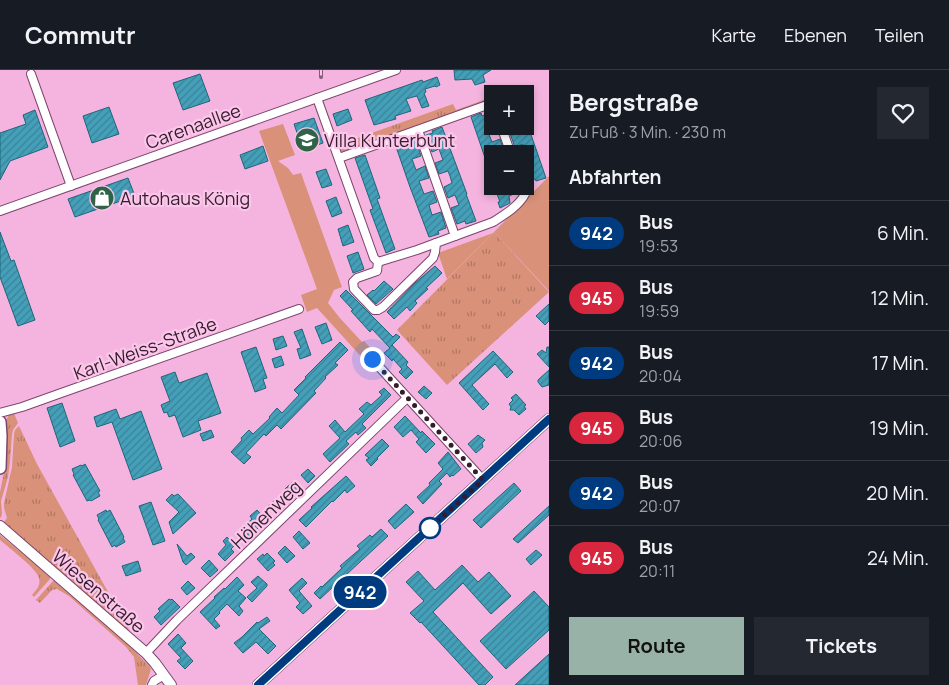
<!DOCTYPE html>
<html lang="de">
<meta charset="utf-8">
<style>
body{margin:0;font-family:Manrope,sans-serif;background:#242831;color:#f1f3f6;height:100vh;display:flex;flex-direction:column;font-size:19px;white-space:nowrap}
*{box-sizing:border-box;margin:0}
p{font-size:16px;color:#9ea1a6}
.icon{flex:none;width:28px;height:28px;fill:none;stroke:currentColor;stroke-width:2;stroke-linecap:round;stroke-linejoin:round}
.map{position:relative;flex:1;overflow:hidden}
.side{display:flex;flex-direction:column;background:#171b24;width:400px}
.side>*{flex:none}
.badge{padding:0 10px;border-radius:16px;font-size:18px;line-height:32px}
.buttons{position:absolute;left:484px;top:15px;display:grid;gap:10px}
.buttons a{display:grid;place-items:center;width:50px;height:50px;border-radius:0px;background:#171b24;box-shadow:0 2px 8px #0003;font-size:25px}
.you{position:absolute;width:25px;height:25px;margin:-12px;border:4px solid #fff;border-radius:50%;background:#1a73e8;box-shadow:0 0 0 8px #1a73e833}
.map>.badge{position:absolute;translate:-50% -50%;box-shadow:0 0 0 2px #fff}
h2{padding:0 20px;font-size:19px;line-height:45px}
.round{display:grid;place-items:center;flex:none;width:52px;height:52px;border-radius:0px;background:#242831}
.headline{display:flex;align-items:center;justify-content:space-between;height:85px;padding:0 20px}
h1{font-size:24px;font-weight:700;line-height:38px}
.button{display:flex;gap:10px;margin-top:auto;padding:10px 20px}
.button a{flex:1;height:58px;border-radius:0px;background:#99b2a8;color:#111;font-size:20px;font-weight:700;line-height:58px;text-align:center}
.button a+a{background:#242831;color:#f1f3f6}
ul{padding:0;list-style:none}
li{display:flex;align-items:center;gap:15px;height:65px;padding:0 20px;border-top:1px solid #363941}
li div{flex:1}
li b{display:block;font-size:19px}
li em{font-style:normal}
li .badge{min-width:55px;font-weight:700;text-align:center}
header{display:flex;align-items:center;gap:30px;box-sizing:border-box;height:70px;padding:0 25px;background:#171b24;border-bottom:1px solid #363941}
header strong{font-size:24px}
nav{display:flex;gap:28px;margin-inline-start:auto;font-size:18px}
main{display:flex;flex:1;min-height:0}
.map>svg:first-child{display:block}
</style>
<header>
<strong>Commutr</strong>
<nav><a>Karte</a><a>Ebenen</a><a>Teilen</a></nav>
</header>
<main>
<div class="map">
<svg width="549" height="615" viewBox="0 0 549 615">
<defs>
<pattern id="grass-tufts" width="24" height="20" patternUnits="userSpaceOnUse" patternTransform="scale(1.25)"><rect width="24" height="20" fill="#d99179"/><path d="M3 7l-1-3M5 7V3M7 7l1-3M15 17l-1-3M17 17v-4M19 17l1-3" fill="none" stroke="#b17664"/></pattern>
<pattern id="building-hatch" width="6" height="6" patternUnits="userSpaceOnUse" patternTransform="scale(1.25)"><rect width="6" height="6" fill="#44a0b9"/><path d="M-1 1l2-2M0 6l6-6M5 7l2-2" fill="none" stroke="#3a8297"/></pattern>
</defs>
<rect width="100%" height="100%" fill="#f5b4e0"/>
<g fill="url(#grass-tufts)">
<path d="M492,27V31L488,30L356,77L354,80L346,83L340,81L338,75L453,34L456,40Z"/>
<path d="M494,162L549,222L447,315L397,260Z"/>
<path d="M14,343L18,353L13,360L12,365L10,392L8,407L1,431L2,443L1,448L0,447V422L6,393L7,377L6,350L9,345Z"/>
<path d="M19,356L37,394L118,540L123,554H126L132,566L3,453L7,448L4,438V433L12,397L14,364L15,360Z"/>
<path d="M0,465L50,506V509L34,527L32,525C36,520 41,516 39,508C37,499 8,477 0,470Z"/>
<path d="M53,511H55L124,570L150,597L151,599L146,615H138L134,587L126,577L69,526L57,519L52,520L40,533L36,530Z"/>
</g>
<g fill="#d99179">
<path d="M283,54L295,85L278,91L288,98L293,105L301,103L342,217L334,220L328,233L339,247L362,272L364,271L375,283L366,292L317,238L307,242L301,225L317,219L259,61Z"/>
<path d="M549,106V221L494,162Z"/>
<path d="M493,163L447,209L438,183Z"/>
</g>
<g fill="url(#building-hatch)" stroke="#1e6679">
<path d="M454,0H491L483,5L485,12L475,15L472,9L455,10Z"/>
<path d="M200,4L210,31L183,40L173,13Z"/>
<path d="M437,7L440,15L436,17L435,16L425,19L426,22L424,23L429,36L422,38L417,26L413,27L406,29L411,41L395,46L396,49L374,55L365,30L422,10L423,12Z"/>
<path d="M109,37L119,64L92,73L83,46Z"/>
<path d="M348,39L352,50L337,56L333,44Z"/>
<path d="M35,40L48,77L10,91L0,110V63L26,54L23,45Z"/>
<path d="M492,42V60L488,62L492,72L500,69L504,81L497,84H492V108L471,47L481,43L482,46Z"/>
<path d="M314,48L323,73L303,80L294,54Z"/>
<path d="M516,56H528L546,108L536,111L535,109L526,112L525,111V100L531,98L523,74L515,77L509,61L517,58Z"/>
<path d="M442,57L467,124H466L476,151L466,154L465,151L457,154L451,138L459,135L455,125L448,128L444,117L452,113L450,106L448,101L439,104L435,93L443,90L439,79L432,82L426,65L433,63L432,61Z"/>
<path d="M415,69L421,86L412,89L416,100L425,96L429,108L419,111L424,124L433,121L437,132L429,135L432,145L441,142L446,158L438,161L439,164L429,167L410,117L395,74L406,70V72Z"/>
<path d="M263,76L268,91L245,99L240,85Z"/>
<path d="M365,85L380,128L377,129L395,179L386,183L370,140L373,139L355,88Z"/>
<path d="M326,99L332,115L322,118L316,102Z"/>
<path d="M128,108L135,126L75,147L68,129Z"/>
<path d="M506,117L507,120L517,117L518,122L509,126L510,133L500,138L498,132H500L496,121Z"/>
<path d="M336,127L342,143L332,147L326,131Z"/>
<path d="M348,155L354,172L343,176L338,159Z"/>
<path d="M0,162L11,191L14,190L35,250L18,256L0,207Z"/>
<path d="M358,182L364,199L353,203L347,186Z"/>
<path d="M435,196L442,203L426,218L428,219L415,231L417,233L410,241L407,237L394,249L387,242L415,213Z"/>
<path d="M384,211L393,219L376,234L367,225L373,220L374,221Z"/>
<path d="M346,220L393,267L396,264L400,267L391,276L392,275L408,292L406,295L413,302L406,309L399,302L402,299L393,289L392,291L384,283L390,278L372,259L370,262L351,241L353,240L340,226Z"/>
<path d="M549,234V251L545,255L536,246Z"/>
<path d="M326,253L332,270L322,274L315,257Z"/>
<path d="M302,259L311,285L300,289L297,279L301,278L294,262Z"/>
<path d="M283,266L287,276L276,280L273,269Z"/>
<path d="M340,272L348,280L335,293L338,295L325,307L326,308L314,321L316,323L281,359L277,355L266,366L264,364L246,383L251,387L244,394L231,382L242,370L241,368L249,360L253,364L270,348L269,347L277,338L282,343L299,325L294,320L306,308L305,307Z"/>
<path d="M256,277L267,308L263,309L266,318L255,322L241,282Z"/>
<path d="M547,277H549V297L537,284L542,280L546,283Z"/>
<path d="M493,281L513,302L507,308L495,294L472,315L489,334L483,340L459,313Z"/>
<path d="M281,286L284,295L275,298L272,289Z"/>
<path d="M549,300V315L542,317L538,312V310Z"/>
<path d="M175,302L179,313L207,303L221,343L198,351L201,360L183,367L175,345L169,347L167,342L164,343L161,335L170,331L161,307Z"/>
<path d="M424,316L432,323L426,329L418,322Z"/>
<path d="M384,318L391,325L362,354L366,358L358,365L356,362L346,371L349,374L330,392L323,384L340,368L329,356L335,350L345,362L364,344L359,339L367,332L371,335L382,325L379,322Z"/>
<path d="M516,324L526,335L524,336L526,339L519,345L514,340H510L511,337L509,334L513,330L511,328Z"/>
<path d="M62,333L75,371L60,377L47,338Z"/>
<path d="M116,339L120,349L141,341L162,399L133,410L112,352L97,357L94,347Z"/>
<path d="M405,346L421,363L422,361L435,374L426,383L416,372L419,369L411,360L403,367L394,357Z"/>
<path d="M211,360L214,367L203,371L200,364Z"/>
<path d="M478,365L485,370L482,373L483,377L476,383L468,374Z"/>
<path d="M382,369L389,376L377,388L378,389L371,396L366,390L369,388L365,385Z"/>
<path d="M448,382L461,399L453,406L452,405L450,407L447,403L439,411L442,414L423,434L417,427L430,415L429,413L443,399L438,393Z"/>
<path d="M85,394L100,421L98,422L100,426L91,431L90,430L87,431L73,405L74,404L72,399L81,395L82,396Z"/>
<path d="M308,399L315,406L308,413L301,405Z"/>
<path d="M346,406L355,416L347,423L345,420L333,432L332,431L306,457L299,450L312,438L311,437Z"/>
<path d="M292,412L299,420L292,427L291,426L288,428L276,440L273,437H267L277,428L279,430L287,422L285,419Z"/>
<path d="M514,413L521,421L481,458L473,450Z"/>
<path d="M172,424L174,426L178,424L196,443L173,464L169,452L179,442L166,430Z"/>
<path d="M151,432L165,471L153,475L139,436Z"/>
<path d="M406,434L414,442L395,459L388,451Z"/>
<path d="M549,436V445L518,473L513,469Z"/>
<path d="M106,440L107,442L110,440L124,467L123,468L125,472L116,477L115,475L112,477L98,450L99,449L97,445Z"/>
<path d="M257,440L266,450L248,468L240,460L252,449L250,446Z"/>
<path d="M381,459L388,466L320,529L314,523L321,516L322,517L342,498L340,496L360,479L357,476L370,465L372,467Z"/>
<path d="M299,461L310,473L303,479L293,467Z"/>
<path d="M227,467L235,475L231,479L234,482L225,491L218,484L226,475L223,471Z"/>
<path d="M177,474L187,486L191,483L195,487L186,495L183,492Z"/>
<path d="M285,476L295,486L287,493L278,483Z"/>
<path d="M536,480L542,485L531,495L526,489Z"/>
<path d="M267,483L275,491L273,493L275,495L268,501L257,489L263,484L264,486Z"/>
<path d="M209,490L218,500L210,507L201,498Z"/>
<path d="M138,491L141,501L126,506L122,496Z"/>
<path d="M462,495L478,512L489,502L511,526L491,544L463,513L433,542L493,607L485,615H479L421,552L420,553L410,543L424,531L406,512L418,501L435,520Z"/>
<path d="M258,506L267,514V516L252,532L247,527L257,518L251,512Z"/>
<path d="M237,507L244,515L238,521L246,528L239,536L243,541L239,546L227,534L219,542L220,543L214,549L220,556L216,559L200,542L215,528L214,527L224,518L225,519Z"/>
<path d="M302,508L307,513L299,521L312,536L303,544L296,537L300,533L289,520Z"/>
<path d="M188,511L195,518L187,525L181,518Z"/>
<path d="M534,521L549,537V560L506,599L480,571Z"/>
<path d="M169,529L171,530L172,529L180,537L161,555L154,547L160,541L158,539Z"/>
<path d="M267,547L270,551L259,559L276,576L268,584L256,572L243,583L234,573L242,567L257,552L258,553Z"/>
<path d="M178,564L186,573L181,578L193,591L185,599L177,591L181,588L168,574Z"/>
<path d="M549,584V615H515Z"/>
</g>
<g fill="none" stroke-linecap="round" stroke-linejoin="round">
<defs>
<g id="minor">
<path d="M31,4L71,116"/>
<path d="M317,28L374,188L378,192L377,201L357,208L353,212L354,219L374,240H378L383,237L433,188L435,182L436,173"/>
<path d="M501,56L511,84"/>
<path d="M418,60L455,166"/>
<path d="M339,88L490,34L492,35"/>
<path d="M0,141L396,0"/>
<path d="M378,192L417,180L493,152C504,145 519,136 525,124L522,116"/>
<path d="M372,289L483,410"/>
<path d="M0,343L22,337L64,322L299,239"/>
<path d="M146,583L177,550L407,328"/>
<path d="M152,615L154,611L164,605"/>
</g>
<g id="tertiary">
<path d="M0,456L146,583L155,593L171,615"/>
<path d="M258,615L549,349"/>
</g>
<path id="secondary" d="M0,352L1,366L0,398"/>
</defs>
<use href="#minor" stroke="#7d456c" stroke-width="10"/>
<use href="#tertiary" stroke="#7d456c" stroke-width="12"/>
<use href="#secondary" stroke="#7d456c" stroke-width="14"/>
<use href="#minor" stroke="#fff" stroke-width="8"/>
<use href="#tertiary" stroke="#fff" stroke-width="10"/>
<use href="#secondary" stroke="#fff" stroke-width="11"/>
<defs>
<path id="rail" d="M321,0V7"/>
</defs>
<use href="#rail" stroke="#855c78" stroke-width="4"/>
<use href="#rail" stroke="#fbc6e9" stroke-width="2" stroke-dasharray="5.5" stroke-linecap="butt"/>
</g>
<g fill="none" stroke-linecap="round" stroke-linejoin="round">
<defs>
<path id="line" d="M258,615L549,349"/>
</defs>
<use href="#line" stroke="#fff" stroke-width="11"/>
<use href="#line" stroke="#003b80" stroke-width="8"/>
<path stroke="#341c2d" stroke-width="5" stroke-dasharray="0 9" d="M372,289L483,410L430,458"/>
</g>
<defs>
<symbol id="school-disc" viewBox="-11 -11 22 22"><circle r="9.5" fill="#2e6348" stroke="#fbc6e9"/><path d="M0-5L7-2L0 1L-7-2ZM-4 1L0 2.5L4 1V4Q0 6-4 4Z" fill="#fff"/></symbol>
<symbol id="shop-disc" viewBox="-11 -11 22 22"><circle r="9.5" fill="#2e6348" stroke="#fbc6e9"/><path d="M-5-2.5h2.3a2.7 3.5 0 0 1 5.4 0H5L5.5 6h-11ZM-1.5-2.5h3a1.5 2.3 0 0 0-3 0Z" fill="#fff"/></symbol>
</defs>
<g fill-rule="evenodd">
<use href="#school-disc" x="293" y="56" width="28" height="28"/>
<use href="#shop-disc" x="88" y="114" width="28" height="28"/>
</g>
<circle fill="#fff" stroke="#003b80" stroke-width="2.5" cx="430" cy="458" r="10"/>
<g text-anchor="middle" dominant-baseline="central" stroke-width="4.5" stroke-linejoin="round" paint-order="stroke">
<g font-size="18" fill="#341c2d" stroke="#fbc6e9">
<text transform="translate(193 56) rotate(-20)">Carenaallee</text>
<text transform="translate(145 278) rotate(-20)">Karl-Weiss-Straße</text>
<text transform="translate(266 444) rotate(-44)">Höhenweg</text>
<text transform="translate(99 521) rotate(41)">Wiesenstraße</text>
</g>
<g font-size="18" fill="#341c2d" stroke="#fbc6e9" text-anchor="start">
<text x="324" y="70">Villa Kunterbunt</text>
<text x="120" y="128">Autohaus König</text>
</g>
</g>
</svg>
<div class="buttons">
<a>+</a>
<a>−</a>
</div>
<div class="you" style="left:372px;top:289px"></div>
<b class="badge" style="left:360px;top:522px;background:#003b80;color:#fff">942</b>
</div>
<section class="side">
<div class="headline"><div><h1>Bergstraße</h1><p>Zu Fuß · 3 Min. · 230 m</p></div><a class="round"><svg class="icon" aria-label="heart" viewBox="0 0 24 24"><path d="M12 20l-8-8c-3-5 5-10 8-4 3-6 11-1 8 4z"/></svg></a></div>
<h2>Abfahrten</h2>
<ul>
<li><span class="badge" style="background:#003b80;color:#fff">942</span><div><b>Bus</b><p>19:53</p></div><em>6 Min.</em></li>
<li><span class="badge" style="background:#d7263d;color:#fff">945</span><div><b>Bus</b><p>19:59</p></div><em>12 Min.</em></li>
<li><span class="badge" style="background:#003b80;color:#fff">942</span><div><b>Bus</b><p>20:04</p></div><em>17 Min.</em></li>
<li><span class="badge" style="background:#d7263d;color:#fff">945</span><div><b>Bus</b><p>20:06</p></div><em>19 Min.</em></li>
<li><span class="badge" style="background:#003b80;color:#fff">942</span><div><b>Bus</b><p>20:07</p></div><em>20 Min.</em></li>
<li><span class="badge" style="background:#d7263d;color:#fff">945</span><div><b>Bus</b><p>20:11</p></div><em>24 Min.</em></li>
</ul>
<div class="button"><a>Route</a><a>Tickets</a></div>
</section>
</main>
